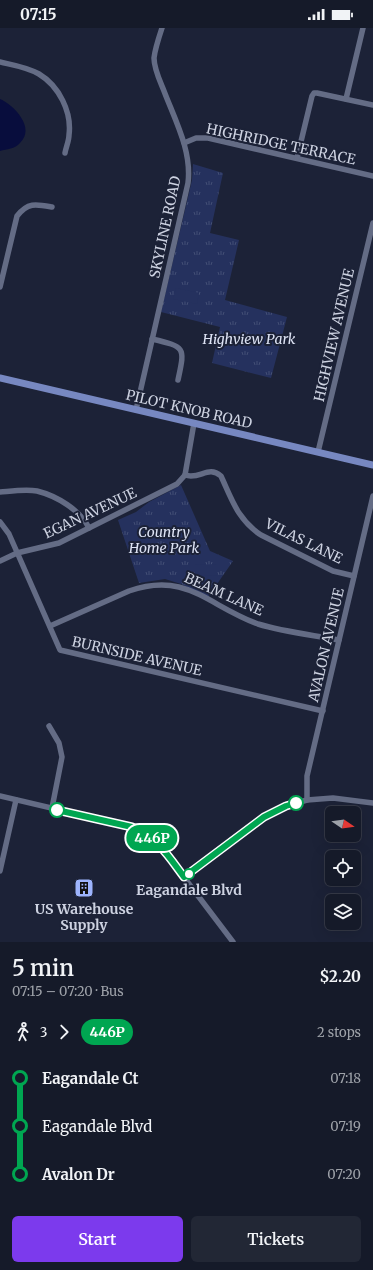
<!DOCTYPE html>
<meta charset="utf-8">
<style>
body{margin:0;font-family:Merriweather,serif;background:#222735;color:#f1f3f6;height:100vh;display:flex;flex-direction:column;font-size:15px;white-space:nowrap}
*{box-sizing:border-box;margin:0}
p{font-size:13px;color:#9da1a8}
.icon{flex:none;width:22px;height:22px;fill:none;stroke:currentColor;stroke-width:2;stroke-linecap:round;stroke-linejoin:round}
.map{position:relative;height:914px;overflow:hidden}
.drawer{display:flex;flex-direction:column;background:#151a29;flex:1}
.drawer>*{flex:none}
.badge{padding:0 8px;border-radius:13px;font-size:14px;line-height:26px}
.needle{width:26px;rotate:103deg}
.fabs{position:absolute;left:325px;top:778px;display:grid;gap:8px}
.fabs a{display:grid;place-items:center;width:36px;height:36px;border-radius:6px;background:#151a29;box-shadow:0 4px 16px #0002,0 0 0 1px #343846;font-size:20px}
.map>.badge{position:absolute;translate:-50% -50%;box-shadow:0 0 0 2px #fff}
.legs{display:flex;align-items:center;gap:6px;height:44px;padding:0 12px;font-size:13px}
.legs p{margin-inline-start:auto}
.headline{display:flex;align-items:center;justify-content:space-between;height:68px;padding:0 12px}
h1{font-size:22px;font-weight:600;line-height:30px}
.cta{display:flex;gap:8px;margin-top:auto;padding:8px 12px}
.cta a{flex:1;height:46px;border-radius:6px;background:#7c3aed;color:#fff;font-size:16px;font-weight:600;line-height:46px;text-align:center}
.cta a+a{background:#222735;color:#f1f3f6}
ul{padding:0 12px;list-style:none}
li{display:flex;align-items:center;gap:14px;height:48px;font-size:15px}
li i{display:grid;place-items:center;width:6px;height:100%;margin:0 5px;background:currentColor}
li i::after{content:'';width:10px;height:10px;margin:-5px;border:3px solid;border-radius:50%;background:#151a29}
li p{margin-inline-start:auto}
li:first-child i{background:linear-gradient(#0000 50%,currentColor 0)}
li:last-child i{background:linear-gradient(currentColor 50%,#0000 0)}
.status{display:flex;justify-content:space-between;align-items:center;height:28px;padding:0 20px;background:#151a29;direction:ltr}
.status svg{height:11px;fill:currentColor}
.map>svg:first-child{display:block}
</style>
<div class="status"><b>07:15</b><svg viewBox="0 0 49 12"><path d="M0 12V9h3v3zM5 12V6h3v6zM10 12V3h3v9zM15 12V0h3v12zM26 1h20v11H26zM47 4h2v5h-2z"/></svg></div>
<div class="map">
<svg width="373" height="914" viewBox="0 0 373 914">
<defs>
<pattern id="grass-tufts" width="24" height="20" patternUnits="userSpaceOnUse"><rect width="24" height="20" fill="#25315e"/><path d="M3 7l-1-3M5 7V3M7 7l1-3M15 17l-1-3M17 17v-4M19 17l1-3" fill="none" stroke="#434e75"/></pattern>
</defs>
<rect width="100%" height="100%" fill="#1c2237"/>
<g fill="url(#grass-tufts)">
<path d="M193,136L223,145L210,205L239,212L225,272L287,289L271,350L212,335L220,299L161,284L192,152Z"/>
<path d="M181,457L210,523L233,533L208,569L181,556L165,551L139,555L118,492L136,484L149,474Z"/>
</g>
<g fill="#25315e">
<path d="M176,260L199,265L197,276L173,271Z"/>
<path d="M217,536V547L195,548V537Z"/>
</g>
<path fill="#080d3d" d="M0,71C14,77 36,100 20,115C15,121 7,121 0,123Z"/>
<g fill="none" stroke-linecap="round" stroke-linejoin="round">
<g stroke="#646c85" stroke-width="5.5">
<path d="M0,34C13,37 27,39 39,46C59,58 72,84 69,107C69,113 66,119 65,125"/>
<path d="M346,71L363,0"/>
<path d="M184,115L196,110H208L373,148"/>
<path d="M297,130L312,68L314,65H317L373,77"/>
<path d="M0,259L17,188C28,174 36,176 52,179"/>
<path d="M152,311C186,319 185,319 178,352"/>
<path d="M136,382L188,155C192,123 175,92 164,63C160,53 154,41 154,30C155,21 159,9 162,0"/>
<path d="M318,424L373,195"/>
<path d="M185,447C200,452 208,437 221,448C232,472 238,492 261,507L333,543L354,548"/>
<path d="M185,447L194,395"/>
<path d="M0,464C12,463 26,461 37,463C57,468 80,482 89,500"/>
<path d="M0,494L9,506L60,622L323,683"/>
<path d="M0,533L17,525L59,515L177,456L185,447"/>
<path d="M50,598L129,563C187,543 208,578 258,596C284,604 313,607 339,612"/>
<path d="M49,698L59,715L62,729L52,780"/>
<path d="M0,768L132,799L143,803L158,815L233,914"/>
<path d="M307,772V748L373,468"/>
<path d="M0,843L16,772"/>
<path d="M184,849L264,789L286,778L307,772L333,770L373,775"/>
</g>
<path stroke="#7788c1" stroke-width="7" d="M0,350L373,437"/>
</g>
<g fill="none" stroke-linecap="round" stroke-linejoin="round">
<defs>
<path id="line-1" d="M57,782L132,799C157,809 169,829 184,849L264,789L286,778L296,775"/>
</defs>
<use href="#line-1" stroke="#fff" stroke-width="9"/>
<use href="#line-1" stroke="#00a651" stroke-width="6"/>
</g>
<defs>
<symbol id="building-square" viewBox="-11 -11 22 22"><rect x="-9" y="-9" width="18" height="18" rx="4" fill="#9db4fd" stroke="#1c2237"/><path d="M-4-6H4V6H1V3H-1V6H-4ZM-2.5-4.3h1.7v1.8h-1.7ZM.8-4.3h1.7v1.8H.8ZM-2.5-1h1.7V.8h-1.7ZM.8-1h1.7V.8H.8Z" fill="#111"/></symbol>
</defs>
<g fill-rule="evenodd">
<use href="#building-square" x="73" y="849" width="22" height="22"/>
</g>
<g fill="#fff" stroke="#00a651" stroke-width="2">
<circle cx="296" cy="775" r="7"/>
<circle cx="57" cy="782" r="7"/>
<circle cx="189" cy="846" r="5"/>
</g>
<g text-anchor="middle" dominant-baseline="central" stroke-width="4" stroke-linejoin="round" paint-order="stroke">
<g font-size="14" fill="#cdd2e1" stroke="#1c2237">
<text transform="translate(281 116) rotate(12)">HIGHRIDGE TERRACE</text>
<text transform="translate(165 199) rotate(-78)">SKYLINE ROAD</text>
<text transform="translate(334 307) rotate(-77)">HIGHVIEW AVENUE</text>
<text transform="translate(189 381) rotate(13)">PILOT KNOB ROAD</text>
<text transform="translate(90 485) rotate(-25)">EGAN AVENUE</text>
<text transform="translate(304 513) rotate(26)">VILAS LANE</text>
<text transform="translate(224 566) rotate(24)">BEAM LANE</text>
<text transform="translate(326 617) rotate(-77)">AVALON AVENUE</text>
<text transform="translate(137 628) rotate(13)">BURNSIDE AVENUE</text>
</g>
<g font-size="14" font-style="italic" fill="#dde3f4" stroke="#1c2237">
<text x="249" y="311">Highview Park</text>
<text x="164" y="504">Country<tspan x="164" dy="16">Home Park</tspan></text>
</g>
<g font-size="14" font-weight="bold" fill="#cdd2e1" stroke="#1c2237">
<text x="189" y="862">Eagandale Blvd</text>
</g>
<g font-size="14" font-weight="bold" fill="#cdd2e1" stroke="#1c2237">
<text x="84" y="881">US Warehouse<tspan x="84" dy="16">Supply</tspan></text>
</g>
</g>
</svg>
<div class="fabs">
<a><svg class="needle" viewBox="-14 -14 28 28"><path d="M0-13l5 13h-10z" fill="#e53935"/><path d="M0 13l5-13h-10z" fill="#9da1a8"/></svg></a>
<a><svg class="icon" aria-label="locate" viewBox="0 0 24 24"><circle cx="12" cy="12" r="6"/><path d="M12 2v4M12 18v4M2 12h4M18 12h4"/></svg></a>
<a><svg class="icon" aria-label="layers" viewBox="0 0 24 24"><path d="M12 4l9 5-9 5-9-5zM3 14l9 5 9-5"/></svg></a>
</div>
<b class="badge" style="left:152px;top:810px;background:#00a651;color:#fff">446P</b>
</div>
<section class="drawer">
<div class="headline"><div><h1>5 min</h1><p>07:15 – 07:20 · Bus</p></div><b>$2.20</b></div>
<div class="legs"><svg class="icon" aria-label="walk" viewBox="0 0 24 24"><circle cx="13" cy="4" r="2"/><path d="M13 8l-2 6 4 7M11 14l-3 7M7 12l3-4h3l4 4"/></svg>3<svg class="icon" aria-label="forward" viewBox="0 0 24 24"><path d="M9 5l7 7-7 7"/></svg><b class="badge" style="background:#00a651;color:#fff">446P</b><p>2 stops</p></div>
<ul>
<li><i style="color:#00a651"></i><b>Eagandale Ct</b><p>07:18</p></li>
<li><i style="color:#00a651"></i><span>Eagandale Blvd</span><p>07:19</p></li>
<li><i style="color:#00a651"></i><b>Avalon Dr</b><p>07:20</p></li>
</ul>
<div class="cta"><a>Start</a><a>Tickets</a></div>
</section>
